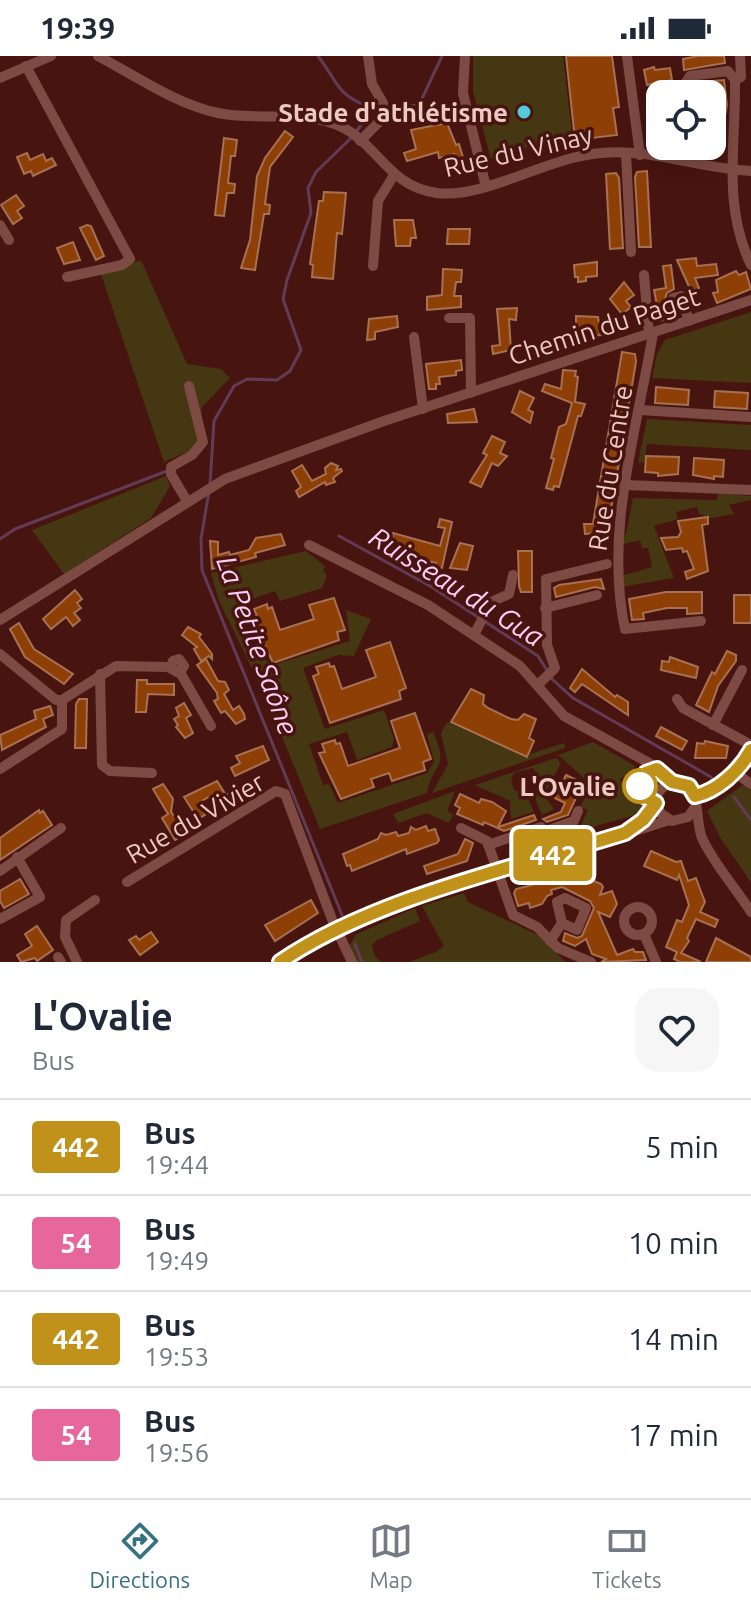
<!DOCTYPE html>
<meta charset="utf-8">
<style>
body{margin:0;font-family:Ubuntu,sans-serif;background:#f6f6f7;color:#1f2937;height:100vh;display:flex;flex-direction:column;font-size:30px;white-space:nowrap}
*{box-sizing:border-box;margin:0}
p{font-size:26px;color:#747a83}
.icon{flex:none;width:44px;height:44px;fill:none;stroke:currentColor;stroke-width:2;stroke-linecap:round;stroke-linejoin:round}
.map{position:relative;height:906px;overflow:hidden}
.details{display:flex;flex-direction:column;background:#fff;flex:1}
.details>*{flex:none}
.badge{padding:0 16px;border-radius:6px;font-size:28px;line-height:52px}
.buttons{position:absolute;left:646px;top:24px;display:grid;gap:16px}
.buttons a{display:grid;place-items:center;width:80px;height:80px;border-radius:16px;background:#fff;box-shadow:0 4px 20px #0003;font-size:40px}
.map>.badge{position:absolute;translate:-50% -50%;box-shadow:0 0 0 4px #fff}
.round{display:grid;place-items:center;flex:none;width:84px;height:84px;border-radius:24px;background:#f6f6f7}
.headline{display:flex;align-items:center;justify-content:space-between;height:136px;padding:0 32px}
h1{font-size:38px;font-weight:700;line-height:60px}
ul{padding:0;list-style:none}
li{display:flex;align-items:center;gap:24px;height:96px;padding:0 32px;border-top:2px solid #e0e1e3}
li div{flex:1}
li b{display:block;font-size:30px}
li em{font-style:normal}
li .badge{min-width:88px;font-weight:700;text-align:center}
.status{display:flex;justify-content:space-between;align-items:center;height:56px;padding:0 40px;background:#fff;direction:ltr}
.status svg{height:22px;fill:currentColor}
.tab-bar{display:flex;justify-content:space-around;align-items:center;height:112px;border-top:2px solid #e0e1e3;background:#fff;font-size:22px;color:#747a83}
.tab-bar a{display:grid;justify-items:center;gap:4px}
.tab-bar .selected{color:#367181}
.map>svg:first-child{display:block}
</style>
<div class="status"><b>19:39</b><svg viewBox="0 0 49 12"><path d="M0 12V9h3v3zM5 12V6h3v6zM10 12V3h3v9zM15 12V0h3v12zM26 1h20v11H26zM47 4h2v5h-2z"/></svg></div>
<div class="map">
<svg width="751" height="906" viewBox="0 0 751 906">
<rect width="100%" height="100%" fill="#48140f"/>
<g fill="#453712">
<path d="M473,0H563L572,77L491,103L473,36Z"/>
<path d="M141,204L187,308L221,313L230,322L202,351L200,384L189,395L164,406L101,218Z"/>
<path d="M751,256V327L652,322L657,298L665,284Z"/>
<path d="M647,363L751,369V394L647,388L644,406L638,407Z"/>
<path d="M166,420L170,430L151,462L64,518L32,474Z"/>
<path d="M718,437L751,440V444L729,449L734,458L711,462L699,458L697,451L676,456L678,463L654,470L674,522L621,531V520L652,511L648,492H642L640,484L620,489L621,480L626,478L633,442L717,444Z"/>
<path d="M306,495L325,510L323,515L327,519L322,532L280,545L275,535L239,548L254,598L261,596L270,610L350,585L346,554L371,563L354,600L338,599L303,612L325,673L384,654L394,683L392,691L357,704L347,676L309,688L323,729L329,728L338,747L427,717L434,705L427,678L433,676C450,713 433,706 427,737L320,773L263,635L219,545L211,517Z"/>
<path d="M447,666L529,702L530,698L564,687L565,692L432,737L448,708L441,677Z"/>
<path d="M593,686L635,710L631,717L619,723L645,749L639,758L578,775L588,754L580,751L592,729L558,699Z"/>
<path d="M556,702L561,707L544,739L554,753L542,759L534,739L541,725L533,712L514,717L511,725L514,734L527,740L534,756L511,763L510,745L475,729Z"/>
<path d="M751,723V826L721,783L707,755Z"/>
<path d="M455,735L447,755L453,759L449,767L427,757L398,767L393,758Z"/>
<path d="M464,837L468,846L538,879L566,906H409L436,896L444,890L422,850Z"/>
<path d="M415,852L420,865L377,884L372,889L375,900L381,906H356L350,889L355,879Z"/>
</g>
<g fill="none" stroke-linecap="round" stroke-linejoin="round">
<g stroke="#623c56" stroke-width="3">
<path d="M318,0C340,29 335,38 373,53L356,76"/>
<path d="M373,53L419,49L442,0"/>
<path d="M210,428L214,365L234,330L247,323L277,324L290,315L301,294L283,243L287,224L311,157L308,132L316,116L351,82"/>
<path d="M209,435L201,483L202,514L342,859"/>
<path d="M339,480L430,530L538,600L553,624L573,642L711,721"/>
<path d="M0,483L15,473L167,415"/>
<path d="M734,741L751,764"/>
<path d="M355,888L362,906"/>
</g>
</g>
<g fill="#8e3f05" stroke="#a77154" stroke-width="2">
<path d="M566,0H612L619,51L613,52L617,79L575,84Z"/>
<path d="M698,0H724L725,7L684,14L683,3Z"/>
<path d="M654,11L655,14L670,12L672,24L647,29L644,14Z"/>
<path d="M724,24L727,49L719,93L712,92L715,35H712L713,25Z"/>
<path d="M447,67L456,89L459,88L465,108L458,110L454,98L439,102L438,96L407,105L404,97L416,93L411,74Z"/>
<path d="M285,75L293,81L270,111L265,148L270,149L269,158H264L255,214L241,212L250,184L257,120L265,102Z"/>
<path d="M224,82L237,84L235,100H231L228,127L235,128L234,137H227L224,160L215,159Z"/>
<path d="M27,97L30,104L43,98L46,105L52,102L56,109L33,120L31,115L24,118L17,101Z"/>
<path d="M647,115L651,191H639L635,121L637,116Z"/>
<path d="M616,117L619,122L623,192L610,193L606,118Z"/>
<path d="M324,136L346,137L342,178L337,177L333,223L312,221L313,209L310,208L319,145H323Z"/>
<path d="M16,139L24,150L17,155L22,162L13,168L1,149Z"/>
<path d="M394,164H413L416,182H411L410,190H396Z"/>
<path d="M87,169L91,170L104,200L96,204L80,172Z"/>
<path d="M448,173H470L469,188H447Z"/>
<path d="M73,186L80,204L64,208L57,192Z"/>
<path d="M696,202L697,210L716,208L718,219L695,222L699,232L691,235L677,204Z"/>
<path d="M597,206V220L586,221V225L578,226V221H575L574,209Z"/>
<path d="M671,209L674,233L667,237L665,243L675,260L660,265L654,234L666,232L663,210Z"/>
<path d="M443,213L462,214L461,226H456L454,240H461V251L427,254V241L442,239Z"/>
<path d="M736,215L739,219L746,216L751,233L717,247L713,237L718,236L716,224Z"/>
<path d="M624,226L634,239L626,245L631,251L622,258L610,243Z"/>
<path d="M517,252L516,264L509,263L511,294L493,298L492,290L500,289L497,253Z"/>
<path d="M397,260L398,271L375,276V283L367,284L369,263Z"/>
<path d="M576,260L598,261L601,279L592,280V272L576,273Z"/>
<path d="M622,296L635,298L636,306L608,471L599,470V477L585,478L584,468H593Z"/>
<path d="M461,304L462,314L456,315V319L439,321L440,328H436V333H429L426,308Z"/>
<path d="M563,314L576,315L575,320L578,321L575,346L585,348L581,360H578L559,431L554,430L553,434L546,432L554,403L551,402L559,371L566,368L572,347L542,335L545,328L561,333Z"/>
<path d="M656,331L689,334L688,349L655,347Z"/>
<path d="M520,335L534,342L528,354L533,356L530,367L512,356Z"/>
<path d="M715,335L748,337L747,353L714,351Z"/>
<path d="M474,353L477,366L448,367L447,358Z"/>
<path d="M492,380L505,386L500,397L507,400L498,410L492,407L481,431L470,426L487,399L483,397Z"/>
<path d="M646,400L679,401L678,418L658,420V417L645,416Z"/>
<path d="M694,402L724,404L723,421L714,420V423L693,419Z"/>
<path d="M331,407L338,410L336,414L341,413L342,415L333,422L335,426L326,429L325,426L299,441L296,435L301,431L292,415L302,409L312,425L326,418L325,412Z"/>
<path d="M708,461V468L702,469L708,515L687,523L685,516L694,513L687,495L683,496L682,492L666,494L661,482L678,481L681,476L678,465Z"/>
<path d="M440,463L452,466L442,512L435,511L436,507L405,500L383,489L386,478L393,480V477L440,490L445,472L438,471Z"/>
<path d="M281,478L285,489L255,497L256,501L212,513L210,485L218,486V499L229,496L230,499L249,494L256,482Z"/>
<path d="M460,487L473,490L467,514L450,512Z"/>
<path d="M518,495H532V536H521L519,530Z"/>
<path d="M601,523L604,533L595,531L556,541L554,532L559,529Z"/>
<path d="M75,534L82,543L77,547L81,552L74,557L80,564L73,570L66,561L51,573L43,563Z"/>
<path d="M666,536H702V557L687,558V552H667L643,557L644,563L632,564L629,543Z"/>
<rect x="734" y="539" width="17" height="28"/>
<path d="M334,542L345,574L337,576L339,584L273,607L252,562L257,560L254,553L267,548L268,553L272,551L280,574L314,563L309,549Z"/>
<path d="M19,567L34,593L73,618L64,628L25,601L10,573Z"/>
<path d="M188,571L201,578L199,581L212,598V603L209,600L201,605L194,593L197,591L182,579Z"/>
<path d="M390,586L406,632L399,635L401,643L330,667L313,620L319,618L316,611L329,607L330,611L334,610L342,633L376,621L366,594Z"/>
<path d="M727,595L736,599V605L718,630L709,656L696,649L712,616L715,618Z"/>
<path d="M670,601L698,611L696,622L661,614L662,605L669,606Z"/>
<path d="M206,603L218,625L225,626L229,634L224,638L233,654L239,650L244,658L245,663L236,668L225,655L221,657L214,645L218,643L217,637L197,609Z"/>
<path d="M582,613L615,641L617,639L628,646V659L582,628L575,636L570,632Z"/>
<path d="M137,624H147V628H174V639L148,638L146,656H136Z"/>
<path d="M471,633L484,639L483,648L488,652L511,663L518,664L524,658L536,663L529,682L534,685L527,701L451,666Z"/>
<path d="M79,643H87L86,692H75L76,648Z"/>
<path d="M184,647L191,659L186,662L193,677L185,682L176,671L178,669L174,663L179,660L176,652Z"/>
<path d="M50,650L53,659L43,663L46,671L2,694L0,679L36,663L34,655Z"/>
<path d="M415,657L431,703L423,706L425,714L392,725L389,717L371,723L374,731L341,743L319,697L325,696L322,688L335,684L336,688L340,687L348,710L400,692L391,665Z"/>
<path d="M661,671L687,685L682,694L656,680Z"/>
<path d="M705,685L728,690L726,702H695L697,687L704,688Z"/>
<path d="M263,690L269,704L235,720L231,712L240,707L236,700Z"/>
<path d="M566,719L583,727L568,759L547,766L543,763L561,756L565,747L555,742L559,735L557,729L562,727Z"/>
<path d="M217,725L226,739L231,736L235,744L222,751L214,738L198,747L205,759L198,763L184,741Z"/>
<path d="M163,728L173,743L171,756L187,777L175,784L162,762L168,758L153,733Z"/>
<path d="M460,738L479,747L481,743L492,746L506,755L498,771L534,759L536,764L504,775L484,766L483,769L457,758L460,752L455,749Z"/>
<path d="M39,754L40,757L43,755L52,769L0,804V782Z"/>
<path d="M426,770L428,775L435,773L439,784L437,787L407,798L406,793L352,815L350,809L347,810L343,798L378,783L381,777L386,779L396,776L398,780L409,777L411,771L416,774Z"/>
<path d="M465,783L473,787L467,805L427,818L424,810L458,798Z"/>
<path d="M651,795L676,806L681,805L688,825L696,822L700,833L705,846L700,856L718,864L715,871L696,863L687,882L689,885L681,897L701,906H680L674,903L677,896L666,891L677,864L682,866L689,849L679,819L677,824L644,810Z"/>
<path d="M571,815L601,828L603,831L600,839L612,835L617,848L610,861L598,856L617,899L633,893L635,896H643L646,904L601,906L606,903L592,898L586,883L575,890L563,885L565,877L577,882L582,880L594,852L590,845L562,831L551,834L552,838L547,840L542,848L530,852L529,847L518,850L514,837L516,833L563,821Z"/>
<path d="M20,823L29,838L4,852L0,845V835Z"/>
<path d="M311,844L318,857L275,885L265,869Z"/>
<path d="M37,870L53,894L37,905L35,902L21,906L17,899L32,890L25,878Z"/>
<path d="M151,876L158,886L140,899L129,884L136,880L139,884Z"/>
<path d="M716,882L751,901V906H706Z"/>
</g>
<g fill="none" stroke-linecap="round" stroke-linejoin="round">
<g stroke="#7d4b44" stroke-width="10">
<path d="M98,0C136,20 176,48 218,57C259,66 305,52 344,72C379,91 390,131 437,137C485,143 547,101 601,97C651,92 701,113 751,115"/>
<path d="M465,0L463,37L486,131"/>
<path d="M627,0L640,99"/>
<path d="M740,0L741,21L735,24C736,88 722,149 751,209"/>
<path d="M26,10L130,203L122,209L67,221"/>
<path d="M0,22L51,0"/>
<path d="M684,29L690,20L728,15L735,24"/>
<path d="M360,85L380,65L382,57L383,47L372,28L368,0"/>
<path d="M626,98L631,196"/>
<path d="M0,169L9,184"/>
<path d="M373,210L378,145L394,119"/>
<path d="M644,219L649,278"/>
<path d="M673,242L681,240L689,265"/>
<path d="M449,262H470L471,337"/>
<path d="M653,277C637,375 604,475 625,573L701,565"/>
<path d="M414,281L423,353"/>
<path d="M640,354L751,361"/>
<path d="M626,429L751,434"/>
<path d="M187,445L171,418V411L192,399L203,386L189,330"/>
<path d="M309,489L428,549L520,610L564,660L649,707L672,726"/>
<path d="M545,552L597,539"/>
<path d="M0,564L225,423L384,365L751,244"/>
<path d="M474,579L491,546L509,538L513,519"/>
<path d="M0,598L56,644H62L116,610L168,611L181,618L211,670"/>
<path d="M170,612L173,605L179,603L184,610L180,616"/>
<path d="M100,618L102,709L110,715L152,717"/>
<path d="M538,629L555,612L547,589L546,523L607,508"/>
<path d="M677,643L683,652L751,689"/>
<path d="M713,669L742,614"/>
<path d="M0,713L62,673V644"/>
<path d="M734,716L751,728"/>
<path d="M695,740C718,735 740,714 751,694"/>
<path d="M695,751L688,761L672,765L660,757L656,741C662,727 680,719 691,733C699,743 696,767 702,782C714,808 735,831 751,856"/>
<path d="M461,772L487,785L513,859L537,871L558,892L591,906"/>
<path d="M632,772L643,764L656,747L643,739L640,730L646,717L657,713"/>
<path d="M488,789L541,771L543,776L574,765L578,755"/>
<path d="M0,815L61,772"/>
<path d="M127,826L276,735L285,738L333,866L352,906"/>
<circle cx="638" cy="865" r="14"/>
<path d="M0,863L40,841L17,801"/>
<path d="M644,878L656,906"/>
<path d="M550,885L562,867L577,874L586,852L565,842L557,846L562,867"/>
<path d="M58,901L61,906"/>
<path d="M77,906L65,881L66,864L95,844"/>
<path d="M280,906C387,832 546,806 669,764"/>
</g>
</g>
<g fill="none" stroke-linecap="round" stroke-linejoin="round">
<defs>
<path id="line" d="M280,906C373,842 517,811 625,777L643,764L656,747L643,739L640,730L646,717L657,713L672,726L689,730L695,740C718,735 740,714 751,694"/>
</defs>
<use href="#line" stroke="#fff" stroke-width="18"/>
<use href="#line" stroke="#c0921a" stroke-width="12"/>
</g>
<circle fill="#53cadc" stroke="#48140f" stroke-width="3" cx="524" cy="56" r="8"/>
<circle fill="#fff" stroke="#c0921a" stroke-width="4" cx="640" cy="730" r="16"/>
<g text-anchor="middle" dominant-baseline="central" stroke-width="7" stroke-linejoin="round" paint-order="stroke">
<g font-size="26" font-weight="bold" fill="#ecc9c3" stroke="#48140f" text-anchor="end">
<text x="508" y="56">Stade d'athlétisme</text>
</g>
<g font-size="26" fill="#ecc9c3" stroke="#48140f">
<text transform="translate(518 95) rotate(-13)">Rue du Vinay</text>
<text transform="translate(604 270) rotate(-18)">Chemin du Paget</text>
<text transform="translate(610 412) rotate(-81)">Rue du Centre</text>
<text transform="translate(195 762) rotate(-30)">Rue du Vivier</text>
</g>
<g font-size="26" font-weight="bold" fill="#ecc9c3" stroke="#48140f" text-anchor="end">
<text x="616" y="730">L'Ovalie</text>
</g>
<g font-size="28" font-style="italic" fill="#fbcef8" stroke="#48140f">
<text transform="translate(457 530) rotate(32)">Ruisseau du Gua</text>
<text transform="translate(258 589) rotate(70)">La Petite Saône</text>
</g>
</g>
</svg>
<div class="buttons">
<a><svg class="icon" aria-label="locate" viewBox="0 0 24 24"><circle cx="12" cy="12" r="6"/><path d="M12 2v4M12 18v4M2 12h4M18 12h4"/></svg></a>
</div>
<b class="badge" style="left:553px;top:799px;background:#c0921a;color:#fff">442</b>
</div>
<section class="details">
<div class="headline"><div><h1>L'Ovalie</h1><p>Bus</p></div><a class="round"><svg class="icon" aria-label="heart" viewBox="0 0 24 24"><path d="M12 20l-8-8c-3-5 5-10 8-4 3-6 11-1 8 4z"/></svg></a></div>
<ul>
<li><span class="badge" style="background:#c0921a;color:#fff">442</span><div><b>Bus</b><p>19:44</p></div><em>5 min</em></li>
<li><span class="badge" style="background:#e7679c;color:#fff">54</span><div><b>Bus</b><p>19:49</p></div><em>10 min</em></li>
<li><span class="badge" style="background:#c0921a;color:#fff">442</span><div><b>Bus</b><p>19:53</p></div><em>14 min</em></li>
<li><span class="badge" style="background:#e7679c;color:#fff">54</span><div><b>Bus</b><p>19:56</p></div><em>17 min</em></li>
</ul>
</section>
<nav class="tab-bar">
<a class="selected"><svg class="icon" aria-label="directions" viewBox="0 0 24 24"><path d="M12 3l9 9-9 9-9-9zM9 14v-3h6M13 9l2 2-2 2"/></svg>Directions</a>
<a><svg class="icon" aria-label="map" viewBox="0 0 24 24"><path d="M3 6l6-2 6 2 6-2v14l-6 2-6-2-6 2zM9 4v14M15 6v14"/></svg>Map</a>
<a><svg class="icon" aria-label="tickets" viewBox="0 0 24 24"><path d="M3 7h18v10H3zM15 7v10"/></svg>Tickets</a>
</nav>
